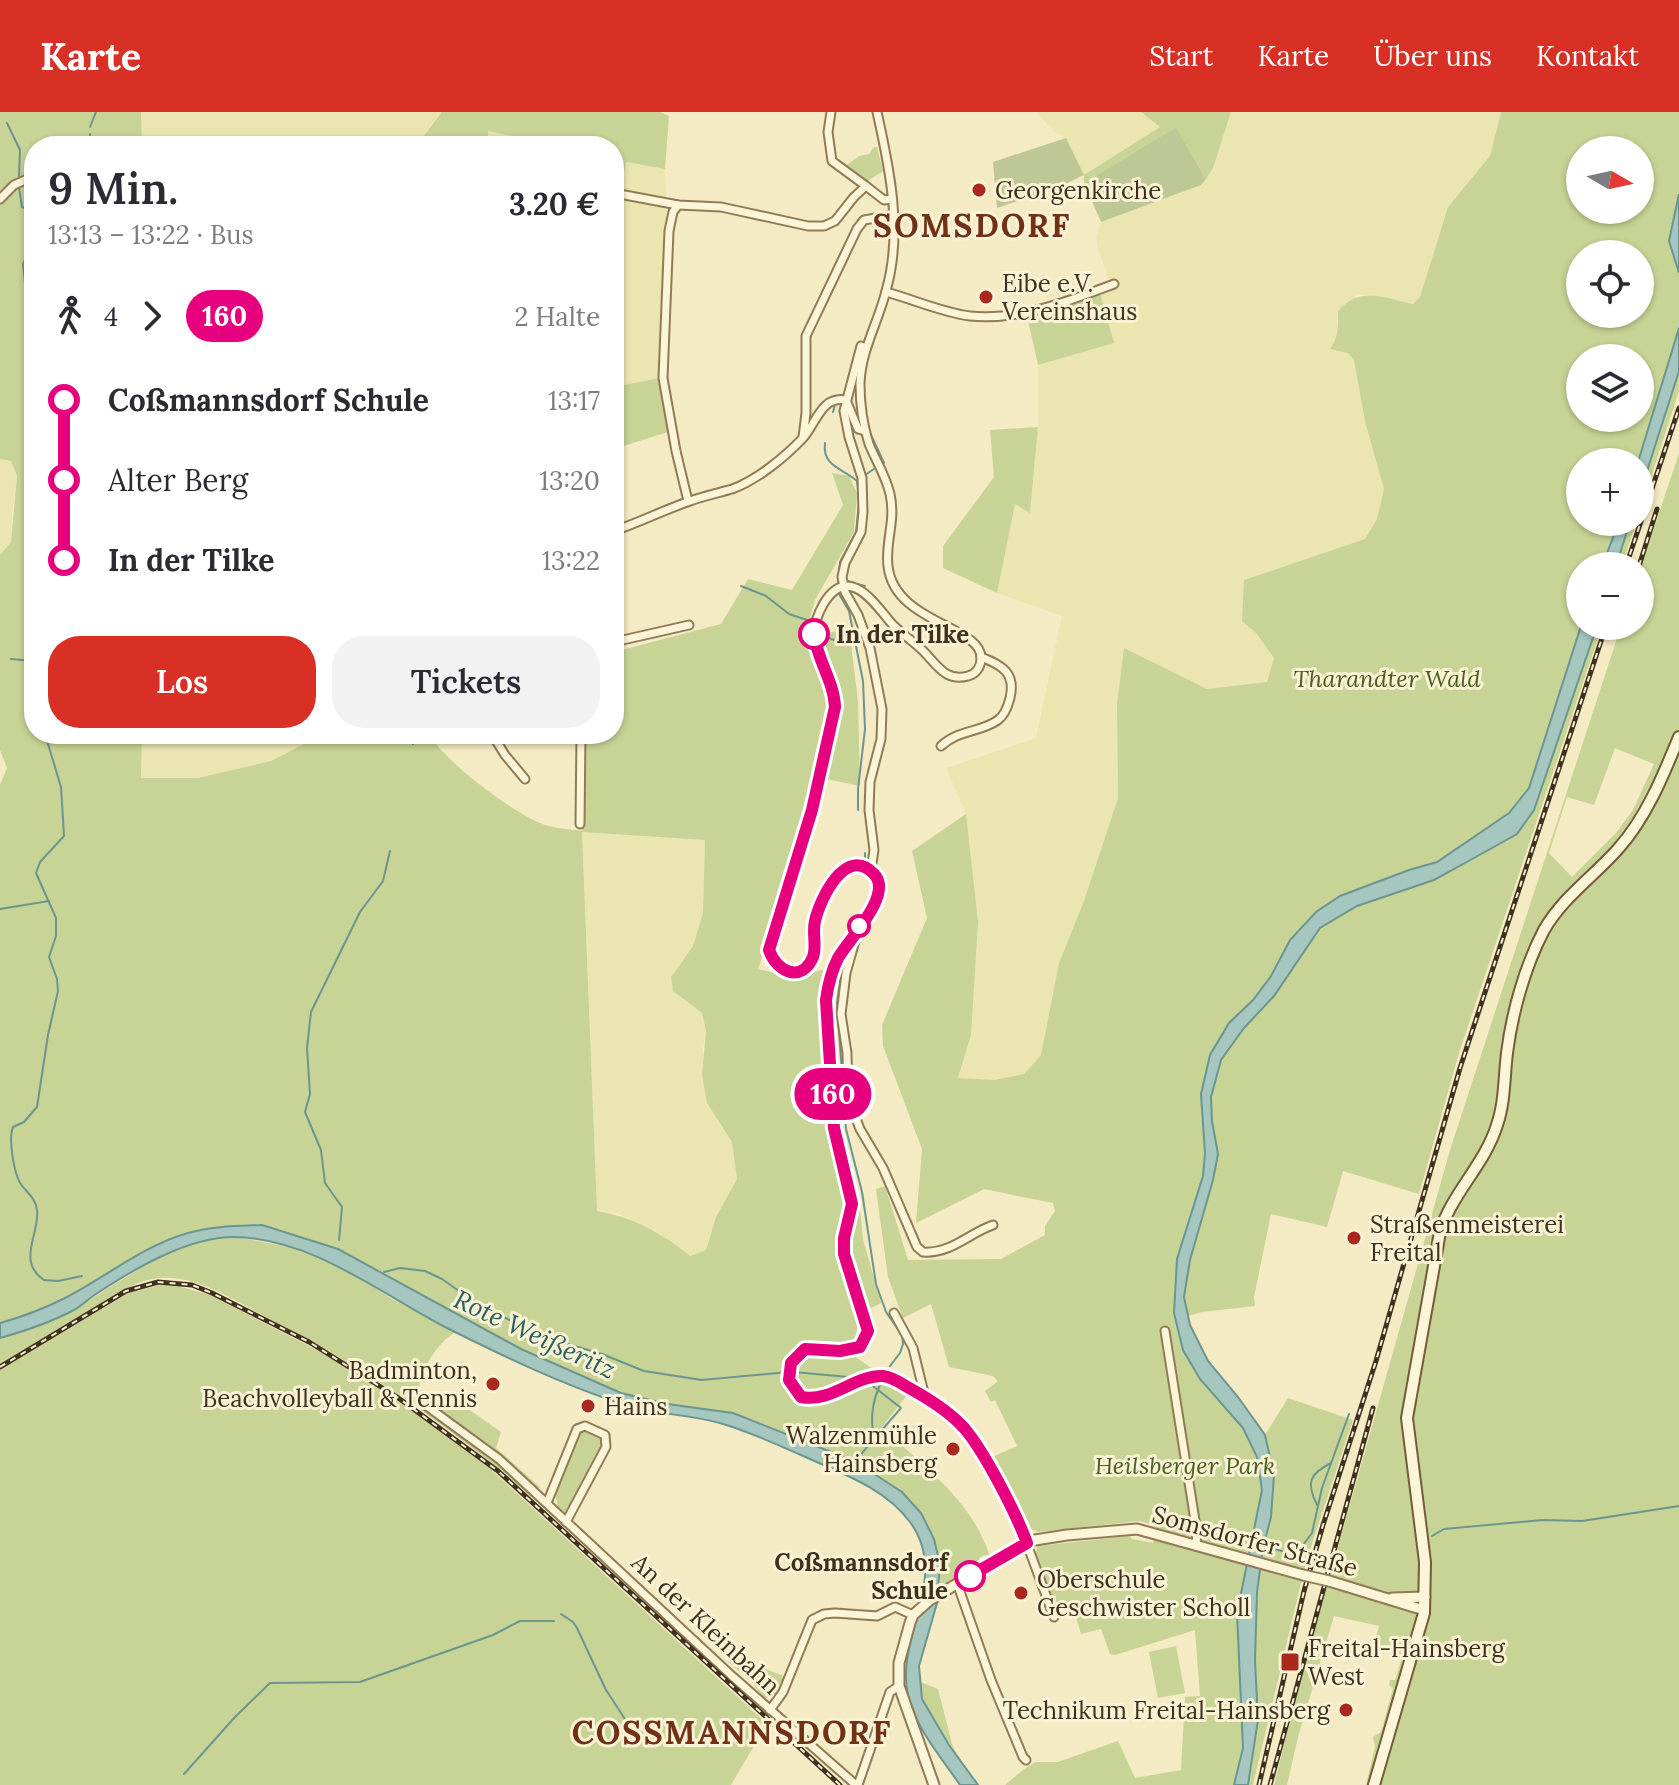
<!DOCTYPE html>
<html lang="de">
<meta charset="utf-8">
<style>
body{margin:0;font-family:Lora,serif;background:#f2f2f3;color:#2b2b33;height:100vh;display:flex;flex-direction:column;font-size:30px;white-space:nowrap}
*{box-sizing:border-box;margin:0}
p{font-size:26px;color:#7c7c81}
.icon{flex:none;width:44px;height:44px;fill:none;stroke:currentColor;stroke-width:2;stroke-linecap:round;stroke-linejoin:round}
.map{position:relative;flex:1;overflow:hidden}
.panel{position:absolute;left:24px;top:24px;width:600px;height:608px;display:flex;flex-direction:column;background:#fff;border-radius:32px;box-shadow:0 2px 6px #0004}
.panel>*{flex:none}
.badge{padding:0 16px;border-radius:26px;font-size:28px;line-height:52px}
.needle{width:52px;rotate:99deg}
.controls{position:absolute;left:1566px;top:24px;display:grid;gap:16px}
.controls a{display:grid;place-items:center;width:88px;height:88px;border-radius:50%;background:#fff;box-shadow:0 2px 6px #0004;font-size:40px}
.map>.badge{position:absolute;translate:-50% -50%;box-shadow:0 0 0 4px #fff}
.legs{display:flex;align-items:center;gap:12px;height:88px;padding:0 24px;font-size:26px}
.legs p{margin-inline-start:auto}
.overview{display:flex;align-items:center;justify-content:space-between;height:136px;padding:0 24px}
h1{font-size:44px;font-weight:600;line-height:60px}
.button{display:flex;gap:16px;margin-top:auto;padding:16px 24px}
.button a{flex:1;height:92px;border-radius:32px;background:#d93025;color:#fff;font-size:32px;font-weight:600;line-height:92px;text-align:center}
.button a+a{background:#f2f2f3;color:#2b2b33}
ul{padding:0 24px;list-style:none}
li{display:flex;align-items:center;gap:28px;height:80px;font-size:30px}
li i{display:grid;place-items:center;width:12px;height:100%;margin:0 10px;background:currentColor}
li i::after{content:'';width:20px;height:20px;margin:-10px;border:6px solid;border-radius:50%;background:#fff}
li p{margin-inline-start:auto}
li:first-child i{background:linear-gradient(#0000 50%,currentColor 0)}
li:last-child i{background:linear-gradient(currentColor 50%,#0000 0)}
header{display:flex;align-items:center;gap:48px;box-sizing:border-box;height:112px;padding:0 40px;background:#d93025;color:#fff}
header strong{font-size:38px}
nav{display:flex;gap:44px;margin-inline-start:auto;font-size:28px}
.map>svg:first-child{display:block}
</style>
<header>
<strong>Karte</strong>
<nav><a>Start</a><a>Karte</a><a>Über uns</a><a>Kontakt</a></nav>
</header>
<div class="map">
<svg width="1679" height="1673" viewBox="0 0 1679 1673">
<rect width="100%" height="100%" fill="#f4eac3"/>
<g fill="#ebe6b0">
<path d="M141,0H442L416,34H147L142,33Z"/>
<path d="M1037,0H1141L1160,15L1084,63L1066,26L1054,20Z"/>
<path d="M1231,0H1501L1490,44L1448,95L1420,185L1413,192L1370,183H1358L1338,199L1336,229L1339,237L1348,241L1354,248L1384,377L1377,407L1365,427L1244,468L1250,517L1257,522L1274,546L1267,570L1207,577L1124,536L1117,592L1118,686L1084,789L1041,943L1024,962L994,968L958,967L971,923L966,702L946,656L1036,626L1062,504L997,481L1015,391L1030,400L1038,315V253L1114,231L1100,181L1112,176L1098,137L1096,124L1101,110L1201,73L1213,55Z"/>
<path d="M487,19L544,30L558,34H488Z"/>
<path d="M626,50L665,57L667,94L660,202V266L614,275V69L622,70Z"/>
<path d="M0,347L11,349L17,364L12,400L11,430L0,443Z"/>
<path d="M161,622H323L271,649L198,666H141L142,625Z"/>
<path d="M582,719L705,728L703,801L693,833L671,865L673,879L702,901L706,919L703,937L707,991L732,1030L737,1067L716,1105L706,1138L689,1145L660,1121L616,1101L597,1099Z"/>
</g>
<g fill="#c7d495" fill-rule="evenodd">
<path d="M0,0H141L142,32L147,34H34V622H161L142,625L141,666H198L271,649L323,622H429C445,650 514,702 545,713C556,717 570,717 582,719L586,622H614V540L721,512L748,467L792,478L843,393L832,361L849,364L857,381L854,420L815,488L804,527L849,516L858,589L860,674L826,667L805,746L796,744L758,857L797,866L821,858L839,862L835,888L843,1017L859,1088L863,1127L881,1191L859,1202L853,1243L908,1282L882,1315C923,1354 973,1389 990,1445L984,1443L979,1446V1451L940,1474V1452L934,1427L921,1401L902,1380L854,1349L621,1281L521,1237L433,1190L383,1160L279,1117L227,1114L188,1121L130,1147L64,1187L25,1204L0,1211V673L7,656L0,638V443L11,430L17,364L11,349L0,347ZM582,720L705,728L703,801L693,834L671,865L673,879L702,901L706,919L702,963L707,991L732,1030L737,1067L716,1105L706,1138L690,1144C662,1121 633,1105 597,1099Z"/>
<path d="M442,0H660L669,4L665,57L626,50L622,71L614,69V34H558L488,19V34H416Z"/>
<path d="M1141,0H1231L1213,56L1206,67L1176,15L1084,71V63L1160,15Z"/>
<path d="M1501,0H1679V82L1669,129L1679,161V216L1638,350H1580V410H1619L1602,454H1580L1581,514L1529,676L1509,701L1496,712L1437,750L1409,758L1340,784L1316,800L1290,828L1271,864L1253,888L1229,911L1210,943L1201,982L1205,1041L1203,1064L1177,1147L1174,1201L1183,1238L1200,1267L1243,1316L1257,1345L1262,1378L1237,1501L1243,1636L1234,1673H1005L1024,1657L1036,1650H1058L1118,1629L1135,1666L1181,1658L1185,1585L1200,1584L1195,1518L1115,1543L1110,1542L1101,1517L1081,1522L1076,1505L1070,1507L1065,1492L1054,1495L1036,1440L1038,1434L1130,1424L1132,1427L1153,1431L1156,1414L1140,1409L1038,1420L1024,1414L988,1347L1017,1334L995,1288L991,1290L985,1279L998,1269L993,1264L949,1255L931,1192L903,1206L888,1165L876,1077L885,1074L908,1148L1001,1147L1045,1123V1114L1055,1099L1053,1091L984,1077L916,1111L922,1037L883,934L882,913L927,806L912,739L966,702L978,810L971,923L958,966L994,968L1024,962L1041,943L1059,851L1084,789L1118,686L1117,592L1124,536L1207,577L1267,570L1274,546L1257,522L1242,509L1244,468L1365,427L1377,407L1384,377L1365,309L1354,248L1348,241L1330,237C1339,225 1338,213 1338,199C1360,173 1384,186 1413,192L1420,185L1448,95L1490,44ZM1580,38H1640V98H1580ZM1580,142H1640V202H1580ZM1580,246H1640V306H1580Z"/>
<path d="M874,35H877L883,59L866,70L844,55L859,44L869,42Z"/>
<path d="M1100,181L1114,231L1038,253L1028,208L1030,203L1051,194Z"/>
<path d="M1679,259V279L1640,399V380Z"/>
<path d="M660,266L668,320L614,337V275Z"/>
<path d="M1038,315L1030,401L1015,392L997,481L943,456V434L994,365L990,318Z"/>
<path d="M1679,341V1673H1366L1375,1635L1373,1625L1381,1620L1393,1576L1389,1573L1390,1568H1395L1403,1543L1373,1535L1379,1514L1334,1504L1298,1625L1287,1673H1274L1300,1570L1450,1038L1621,514H1640V458ZM1615,636L1654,652L1633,698L1616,721L1572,765L1549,741L1567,685L1594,693Z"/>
<path d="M1630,410H1636L1622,454H1616Z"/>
<path d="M1597,514H1602L1459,941L1419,1082L1343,1059L1327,1115L1271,1102L1254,1185L1255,1194L1202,1200L1188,1204L1184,1185L1190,1148L1213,1068L1218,1042L1212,1009L1211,985L1221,948L1244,917L1274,884L1320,816L1357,794L1434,768L1534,698Z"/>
<path d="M237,1125L288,1135L344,1156L392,1187L456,1220C438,1229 420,1259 419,1278L427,1283L444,1280L501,1320L496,1336L540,1375L531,1385C451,1313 362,1255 266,1205C234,1188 197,1163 159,1166C132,1169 111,1186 89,1200C60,1218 29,1234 0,1252V1226C25,1219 53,1211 75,1197C127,1166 174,1127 237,1125Z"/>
<path d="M158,1173H174L210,1183L307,1233L350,1257L472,1340L767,1612L731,1673H0V1258L127,1182Z"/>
<path d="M1288,1286L1353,1308L1306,1450L1253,1673H1248C1262,1612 1253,1556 1256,1494C1259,1451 1274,1409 1274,1366C1274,1352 1268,1337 1265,1323Z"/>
<path d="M584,1319L600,1325L602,1334L568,1400L564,1401L558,1395L555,1382L579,1321Z"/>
<path d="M1176,1534L1185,1581L1158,1586L1149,1540Z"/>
<path d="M733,1545L784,1564L774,1586H764L751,1569L728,1550Z"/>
<path d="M918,1569L938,1577L952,1632L959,1647L922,1587Z"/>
</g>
<g fill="#bec895">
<path d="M1176,15L1206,67L1201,73L1101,110L1084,71Z"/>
<path d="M1066,26L1084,63L1055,77L997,96L993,50Z"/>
</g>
<g fill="#a6c6c0" stroke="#6b968f" stroke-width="2">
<path d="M1679,82V161L1669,129Z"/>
<path d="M1679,216V259L1640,381L1638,350Z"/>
<path d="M1619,410H1630L1616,454H1602Z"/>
<path d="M1581,514H1597L1534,698L1517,722L1474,746L1434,768L1357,794L1320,816L1274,884L1244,916L1221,948L1211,985L1212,1009L1218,1042L1213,1068L1190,1148L1184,1185L1190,1213L1208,1249L1238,1285L1265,1323L1274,1363L1271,1405L1263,1436L1257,1480L1255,1549L1258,1608L1248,1673H1234L1243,1636L1237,1501L1262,1378L1257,1345L1243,1316L1200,1267L1183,1238L1174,1201L1177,1147L1203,1064L1205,1041L1201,982L1210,943L1229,911L1253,888L1271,864L1290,828L1316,800L1340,784L1409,758L1437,750L1509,701L1529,676Z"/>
<path d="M262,1113L338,1137L521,1237L621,1281L667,1292L733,1301L854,1349L902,1380L921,1401L934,1427L940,1452L937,1491L919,1554L922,1587L949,1633L978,1673H960C941,1645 912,1612 907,1578C898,1520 950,1465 910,1410C884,1375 840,1361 801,1343C776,1332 750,1320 723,1312C691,1302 655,1303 622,1292C561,1272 503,1244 445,1215C380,1181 311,1126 234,1125C187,1125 132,1158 93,1184C86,1189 80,1195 72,1199C49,1211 25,1219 0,1226V1211C22,1205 43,1197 63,1187C105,1166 142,1134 188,1121C212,1114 237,1114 262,1113Z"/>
</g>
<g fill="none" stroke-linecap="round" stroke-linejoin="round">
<g stroke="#6b968f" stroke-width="2">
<path d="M7,11L20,38L19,64"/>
<path d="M90,15L96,0"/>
<path d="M90,22V34"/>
<path d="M19,75L22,95L34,99"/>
<path d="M30,219L23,152L34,128"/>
<path d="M833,300L835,293"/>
<path d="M872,325L884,351"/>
<path d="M825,331C822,355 843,356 857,369L859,384"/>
<path d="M865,363L874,357"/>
<path d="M847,469L852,470"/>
<path d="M857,472L865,474"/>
<path d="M741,474L766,484L789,502L810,509"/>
<path d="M838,475L840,450L856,420L859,391"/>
<path d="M839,482L849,499L863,569L865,617L858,677V698"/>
<path d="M821,519L831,527L852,533"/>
<path d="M11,547L34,549"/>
<path d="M45,622L61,675L64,724L40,750L36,761L56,806V824L49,845L57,867L58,879L48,923L37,995L24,1010L13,1015C8,1027 14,1060 20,1071C26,1080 36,1086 37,1098C40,1122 16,1149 44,1168L58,1169L82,1164"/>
<path d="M413,632L414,627"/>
<path d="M865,751V741"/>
<path d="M0,797L49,789"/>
<path d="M841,863L837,891L846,1017L862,1080L876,1172L886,1200L902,1223L903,1232L900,1241L890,1254"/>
<path d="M339,1128L342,1095L325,1071L321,1038L305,1000L310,982L307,936L311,900L360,800L383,769L390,739"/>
<path d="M384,1160L400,1156L425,1159L442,1167L483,1196L557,1229L602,1242L644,1259L702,1268L788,1260"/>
<path d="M794,1260L859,1266"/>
<path d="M869,1271L901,1296L874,1327"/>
<path d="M858,1354L862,1341L874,1327C870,1304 872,1290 882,1268"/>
<path d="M1317,1393C1306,1371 1309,1362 1331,1351"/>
<path d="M1432,1424L1444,1417L1542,1408L1582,1409L1679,1394"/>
<path d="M1264,1434L1292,1442L1300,1437L1312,1421L1322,1376L1349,1302"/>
<path d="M561,1502L573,1510L577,1516L606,1578L638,1627"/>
<path d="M184,1662L235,1605L270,1571L360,1570L493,1523L520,1509H554"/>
</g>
<defs>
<g id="minor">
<path d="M831,0L828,20L832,49L866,74"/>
<path d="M877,0C890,58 903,120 886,179C878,211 861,238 860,272C860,292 863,313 869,332C876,349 886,364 890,382C896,410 885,429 888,454C894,511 982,514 981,546C981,555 976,562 968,564C944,571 935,549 920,536C910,527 901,521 892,512C875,492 849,451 824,491C817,503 812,518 815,532C820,554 834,572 835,595L812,698L769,838C777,861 802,871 812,845C817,834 812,821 815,809C820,787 846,733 874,762C894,782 849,827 838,846C831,860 828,873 826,888L834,1016L852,1092L844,1126V1142L868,1219C860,1248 828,1235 805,1237L791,1251L789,1268L801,1285L824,1286L867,1267L888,1265L925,1285L962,1314L978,1336L1021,1416L1054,1505"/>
<path d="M614,81L678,93L721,95L808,114H824L835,109L854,85L866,74L884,88L892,87"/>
<path d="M0,87L14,73L34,64"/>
<path d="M678,93L673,100L669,119L663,266L676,339L688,389"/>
<path d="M886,180C912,187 944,201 970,204C1019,209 1069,189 1114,172"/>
<path d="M861,234L844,299L849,325L862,366L863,400L861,420L845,451L842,465L845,480L858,503L870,536L882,597L881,627L870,670L869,698L874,738L871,758"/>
<path d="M846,288L858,317L865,319"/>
<path d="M803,325L806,301V224L857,117L864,108L894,103"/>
<path d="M614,419C640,410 664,398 690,389C704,384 718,381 732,377C757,368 785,345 803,326C817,310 821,284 846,288"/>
<path d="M614,530L689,513"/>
<path d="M492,622L505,643L525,667"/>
<path d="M941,634C959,617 980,621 998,608C1005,603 1008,594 1010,586C1016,561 1002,553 981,545"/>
<path d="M580,712L581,622"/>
<path d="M852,824L855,829L846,861L841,902L847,941L848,986L860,1017L883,1056L917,1135L923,1140C951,1142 969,1121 993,1113"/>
<path d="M894,1201L913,1236L925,1285"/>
<path d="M1165,1219L1197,1421L1196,1432"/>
<path d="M424,1292L499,1347L732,1564L856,1673"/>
<path d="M547,1391L577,1317L585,1314L605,1323L606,1335L566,1410"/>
<path d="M957,1471L991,1568L1023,1645L1026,1648"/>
<path d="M770,1598L783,1580L812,1508L824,1502L835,1501L877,1504L895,1495L913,1503"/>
<path d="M858,1673L890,1580L899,1574"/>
</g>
<g id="tertiary">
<path d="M1329,1469L1424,1498"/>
<path d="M1392,1486L1425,1485"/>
<path d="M934,1673L899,1574V1551L910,1511L913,1503L930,1488L1016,1436L1035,1428L1067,1423L1137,1417L1303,1463"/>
</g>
<path id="secondary" d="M1374,1673L1424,1501L1425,1450L1407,1306L1440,1120C1452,1081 1485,1052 1497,1013C1505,990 1504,965 1507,941C1512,901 1525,854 1544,818C1563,785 1593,765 1618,737C1646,706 1663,664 1679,625"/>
</defs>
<use href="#minor" stroke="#917b57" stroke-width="11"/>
<use href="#tertiary" stroke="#917b57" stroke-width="13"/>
<use href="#secondary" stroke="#735c3a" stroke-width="14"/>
<use href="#minor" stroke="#fdf5d8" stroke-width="7"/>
<use href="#tertiary" stroke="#fdf5d8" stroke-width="9"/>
<use href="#secondary" stroke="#fdf5d8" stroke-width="10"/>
<defs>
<g id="rail">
<path d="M1626,454L1679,296"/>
<path d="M1639,454L1657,397"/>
<path d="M0,1255L126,1179L158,1170L192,1173L212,1181L309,1230L397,1285L498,1359L840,1673"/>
<path d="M1259,1673L1304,1479L1323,1413L1376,1249L1460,956L1606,514"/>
<path d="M1270,1673L1373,1296"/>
</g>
</defs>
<use href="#rail" stroke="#3f311d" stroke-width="5"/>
<use href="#rail" stroke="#faf2d4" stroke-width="2" stroke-dasharray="6" stroke-linecap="butt"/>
<defs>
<path id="tertiary-bridge" d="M1303,1463L1329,1469"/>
</defs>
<use href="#tertiary-bridge" stroke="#917b57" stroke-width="13" stroke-linecap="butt"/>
<use href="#tertiary-bridge" stroke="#fdf5d8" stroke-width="9"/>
</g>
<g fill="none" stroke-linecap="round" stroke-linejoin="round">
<defs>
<path id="line-1" d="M814,522C817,548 834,569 835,595L812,698L769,838C777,861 802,871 813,845C817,834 812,821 815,809C820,787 846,732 874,762C894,782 849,827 838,846C831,860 828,873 826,888L834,1016L852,1092L844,1126V1142L868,1219L860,1235L840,1239L805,1237L791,1251L789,1268L801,1285C832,1291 854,1263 883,1264C893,1265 902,1272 911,1277C929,1287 951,1301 965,1317C985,1341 1016,1401 1027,1431L970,1464"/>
</defs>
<use href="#line-1" stroke="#fff" stroke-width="18"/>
<use href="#line-1" stroke="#e6007e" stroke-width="12"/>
</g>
<g fill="#a9291e" stroke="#faf2d4" stroke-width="3">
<circle cx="979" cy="78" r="8"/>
<circle cx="986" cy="185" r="8"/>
<circle cx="1354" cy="1126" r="8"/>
<circle cx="493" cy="1272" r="8"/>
<circle cx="588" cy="1294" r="8"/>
<circle cx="953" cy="1337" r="8"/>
<circle cx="1021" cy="1481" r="8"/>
<rect x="1280" y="1540" width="20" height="20" rx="4"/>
<circle cx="1346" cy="1598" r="8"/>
</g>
<g fill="#fff" stroke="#e6007e" stroke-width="4">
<circle cx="814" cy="522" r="14"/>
<circle cx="859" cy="814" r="10"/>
<circle cx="970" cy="1464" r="14"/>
</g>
<g text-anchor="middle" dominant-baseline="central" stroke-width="6" stroke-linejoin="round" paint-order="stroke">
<g font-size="24" fill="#3f311d" stroke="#faf2d4" text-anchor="start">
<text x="995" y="78">Georgenkirche</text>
<text x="1002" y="171">Eibe e.V.<tspan x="1002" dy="28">Vereinshaus</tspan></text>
<text x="1370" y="1112">Straßenmeisterei<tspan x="1370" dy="28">Freital</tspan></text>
<text x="477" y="1258" text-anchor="end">Badminton,<tspan x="477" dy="28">Beachvolleyball &amp; Tennis</tspan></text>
<text x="604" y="1294">Hains</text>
<text x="937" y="1323" text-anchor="end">Walzenmühle<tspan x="937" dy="28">Hainsberg</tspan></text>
<text x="1037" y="1467">Oberschule<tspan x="1037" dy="28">Geschwister Scholl</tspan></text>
<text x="1308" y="1536">Freital-Hainsberg<tspan x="1308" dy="28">West</tspan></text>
<text x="1330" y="1598" text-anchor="end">Technikum Freital-Hainsberg</text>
</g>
<g font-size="24" font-weight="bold" fill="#3f311d" stroke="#faf2d4" text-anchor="start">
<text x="836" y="522">In der Tilke</text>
<text x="948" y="1450" text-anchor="end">Coßmannsdorf<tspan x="948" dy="28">Schule</tspan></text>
</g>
<g font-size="24" font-style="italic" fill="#4a5f21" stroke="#faf2d4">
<text x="1387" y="566">Tharandter Wald</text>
<text x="1185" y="1353">Heilsberger Park</text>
</g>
<g font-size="24" fill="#3f311d" stroke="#faf2d4">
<text transform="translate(1255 1429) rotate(15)">Somsdorfer Straße</text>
<text transform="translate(706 1512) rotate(43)">An der Kleinbahn</text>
</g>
<g font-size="26" font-style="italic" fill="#2a6061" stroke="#faf2d4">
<text transform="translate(535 1222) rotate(25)">Rote Weißeritz</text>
</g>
<g font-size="32" font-weight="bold" letter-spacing="2" fill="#723116" stroke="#faf2d4">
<text x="972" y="113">SOMSDORF</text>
<text x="732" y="1620">COSSMANNSDORF</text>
</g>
</g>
</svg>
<div class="controls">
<a><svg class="needle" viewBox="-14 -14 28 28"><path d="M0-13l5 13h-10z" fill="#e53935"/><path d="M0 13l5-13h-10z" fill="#7c7c81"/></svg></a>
<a><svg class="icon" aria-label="locate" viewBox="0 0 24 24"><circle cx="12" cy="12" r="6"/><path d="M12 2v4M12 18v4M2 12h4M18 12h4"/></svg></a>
<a><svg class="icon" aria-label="layers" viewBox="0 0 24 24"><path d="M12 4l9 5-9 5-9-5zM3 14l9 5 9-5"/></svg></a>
<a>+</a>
<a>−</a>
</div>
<b class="badge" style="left:833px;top:982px;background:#e6007e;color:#fff">160</b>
<section class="panel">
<div class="overview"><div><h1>9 Min.</h1><p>13:13 – 13:22 · Bus</p></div><b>3.20 €</b></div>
<div class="legs"><svg class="icon" aria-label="walk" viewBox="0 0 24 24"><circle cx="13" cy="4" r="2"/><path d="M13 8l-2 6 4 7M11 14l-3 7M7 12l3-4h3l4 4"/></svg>4<svg class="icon" aria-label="forward" viewBox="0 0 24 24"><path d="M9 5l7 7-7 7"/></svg><b class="badge" style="background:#e6007e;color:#fff">160</b><p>2 Halte</p></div>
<ul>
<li><i style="color:#e6007e"></i><b>Coßmannsdorf Schule</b><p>13:17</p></li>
<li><i style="color:#e6007e"></i><span>Alter Berg</span><p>13:20</p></li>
<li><i style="color:#e6007e"></i><b>In der Tilke</b><p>13:22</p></li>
</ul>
<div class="button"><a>Los</a><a>Tickets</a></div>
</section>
</div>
